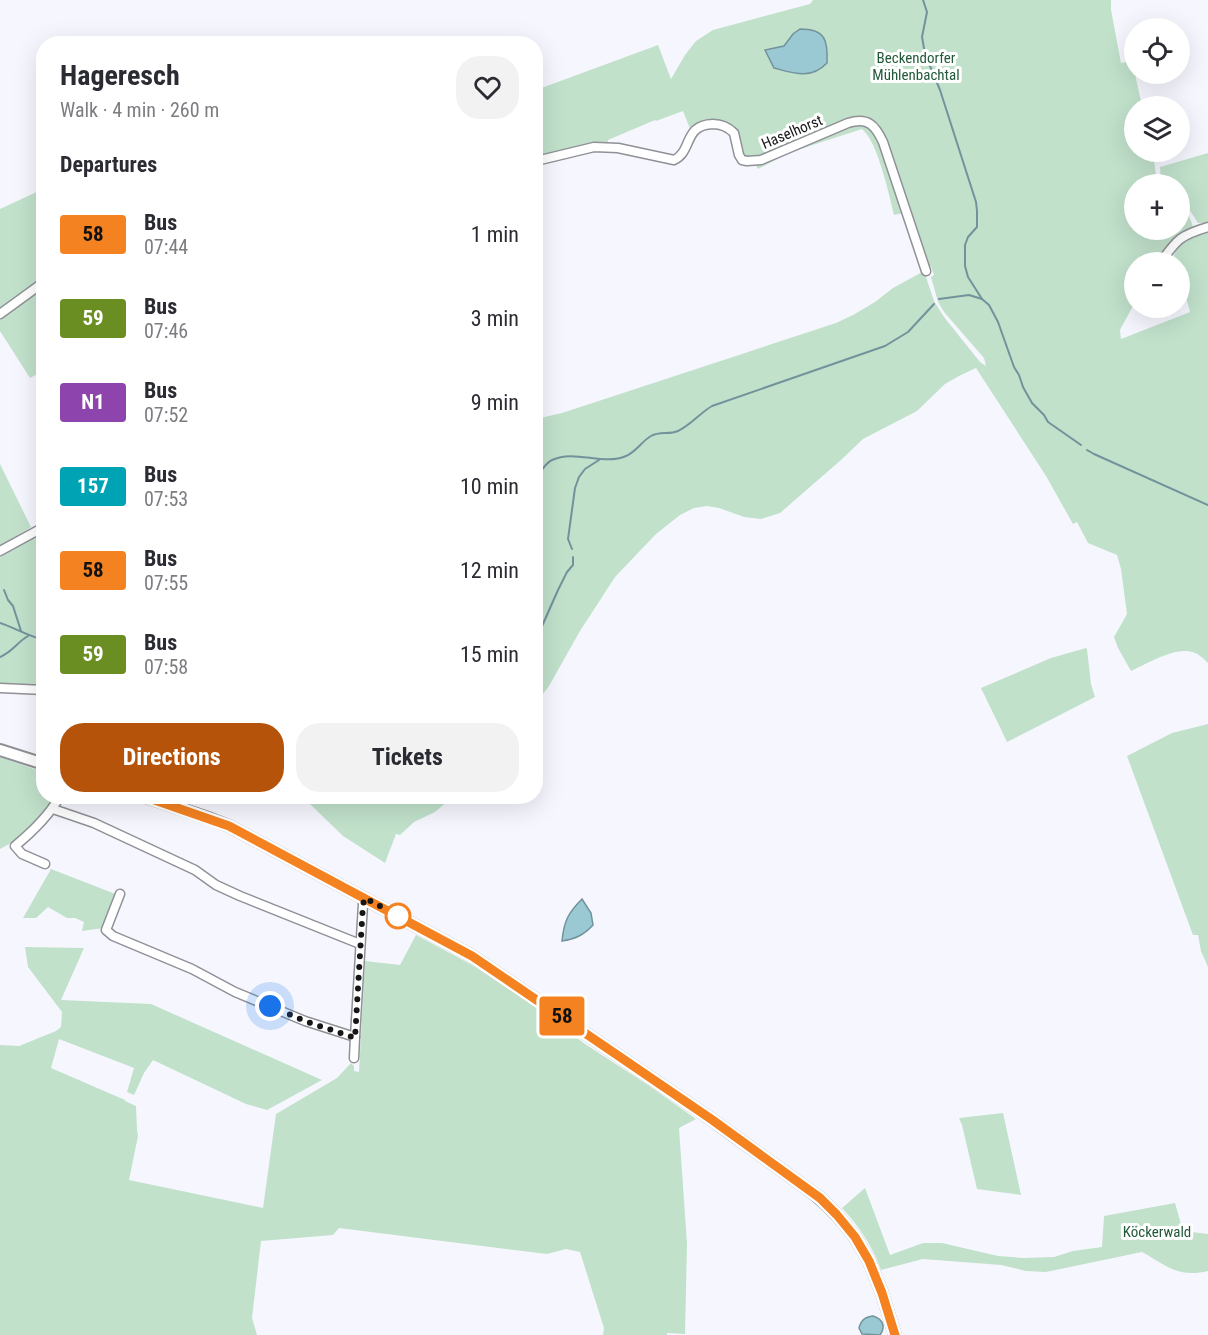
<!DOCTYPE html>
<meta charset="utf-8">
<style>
body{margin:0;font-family:"Roboto Condensed",sans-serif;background:#f2f2f3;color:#2b2b33;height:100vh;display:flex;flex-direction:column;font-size:22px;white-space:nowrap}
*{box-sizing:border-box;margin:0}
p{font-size:20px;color:#7c7c81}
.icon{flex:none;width:33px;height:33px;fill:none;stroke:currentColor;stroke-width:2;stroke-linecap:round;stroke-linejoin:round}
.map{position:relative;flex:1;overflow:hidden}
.side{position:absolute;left:36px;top:36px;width:507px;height:768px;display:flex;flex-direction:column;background:#fff;border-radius:24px;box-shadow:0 6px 24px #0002}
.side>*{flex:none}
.badge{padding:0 12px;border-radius:4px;font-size:21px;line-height:39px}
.controls{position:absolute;left:1124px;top:18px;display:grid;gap:12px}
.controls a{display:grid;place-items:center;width:66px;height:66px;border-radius:50%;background:#fff;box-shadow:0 6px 24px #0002;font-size:30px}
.you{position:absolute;width:30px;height:30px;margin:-15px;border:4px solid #fff;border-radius:50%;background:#1a73e8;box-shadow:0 0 0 9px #1a73e833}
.map>.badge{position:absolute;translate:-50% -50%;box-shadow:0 0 0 3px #fff}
h2{padding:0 24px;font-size:22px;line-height:54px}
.round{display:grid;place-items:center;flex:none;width:63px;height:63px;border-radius:24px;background:#f2f2f3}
.headline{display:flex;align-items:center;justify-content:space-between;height:102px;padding:0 24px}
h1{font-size:28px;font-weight:700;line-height:45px}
.action{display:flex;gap:12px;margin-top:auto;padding:12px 24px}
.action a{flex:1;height:69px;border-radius:24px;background:#b45309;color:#fff;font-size:24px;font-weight:700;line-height:69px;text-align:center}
.action a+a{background:#f2f2f3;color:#2b2b33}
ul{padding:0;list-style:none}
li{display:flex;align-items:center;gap:18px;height:84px;padding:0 24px}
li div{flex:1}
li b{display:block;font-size:22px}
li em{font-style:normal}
li .badge{min-width:66px;font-weight:700;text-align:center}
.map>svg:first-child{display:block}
</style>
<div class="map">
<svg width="1208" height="1335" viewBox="0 0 1208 1335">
<rect width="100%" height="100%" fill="#f6f7fe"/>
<g fill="#c1e1cb" fill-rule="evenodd">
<path d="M813,0H1111V10L1121,63L1133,61L1134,74H1135L1142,106H1134V152H1153L1157,184H1134V230H1179V205C1186,210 1192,220 1193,228L1208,229V663C1203,658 1199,654 1192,652C1174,647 1147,664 1131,671L1118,648L1114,637L1127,614L1121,569L1117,555L1088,543L1077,522L1073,524L1046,476L976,368L959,376L945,384L917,411L863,439L841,460L780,513L761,519L744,517L719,508L707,506L694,508L680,515L656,534L615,577L580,631L549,686L536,703V419L562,413L836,323L853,315L875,302L893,288L924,271L934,301L944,317L980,362L986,366L984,358L944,312L938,302L931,277L934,275L931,266L928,268L870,120L859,117L760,158H743L724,123L691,131L683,111L656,121L655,120L608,140V145L536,158V90L658,45L671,79L685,55L696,41L713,30L810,4ZM1177,250L1174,255L1176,262H1179V272L1190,312L1121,339L1120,330L1134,304V262H1165L1172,253Z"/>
<path d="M854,123H865L879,138L904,213L894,215C889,195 878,142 862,129L791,152L758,169L755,164Z"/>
<path d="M1208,153V223H1198L1187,206L1179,201V184H1161L1160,167Z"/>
<path d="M43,189V278L0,310V209Z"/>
<path d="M43,286V371L30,378L0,331V318Z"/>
<path d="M0,464L31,527L0,546Z"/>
<path d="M43,528V687L0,685V553Z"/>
<path d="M1086,648L1087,649L1091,684L1095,697L1007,742L981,688L1051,658Z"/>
<path d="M1208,724V967L1201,951L1198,935H1193L1127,756L1172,733Z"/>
<path d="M0,757L43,772L44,796L57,797C43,818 23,838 0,849Z"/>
<path d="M320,797V796L453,797L435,812L414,822L400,835L396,834L385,863L343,836L310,804Z"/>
<path d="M51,869L118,895L104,928L82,931L84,922L75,918H67L48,907L36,918H23Z"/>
<path d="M416,935L472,965L541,1010L585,1044L648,1085L696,1119L679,1128L687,1244L685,1334L667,1333V1335H603L604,1328L580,1252L566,1249L547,1254L339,1228L333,1235L261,1241L252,1318L257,1335H0V1045L19,1046L56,1031L61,1027L62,1012L28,967L25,947L84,948L61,1000L151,1004L322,1080L267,1110L246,1104L153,1060L144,1073L134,1095L127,1092L134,1068L59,1039L51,1068L125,1100V1101L136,1106L137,1130L138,1136L129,1180L263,1208L276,1114L337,1078L351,1063L354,1066V1071L359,1072L365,961L400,965Z"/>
<path d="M1003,1113L1021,1195L977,1189L962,1125L959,1118Z"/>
<path d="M865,1188L890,1255L923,1243H942L998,1256L1024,1258L1054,1257L1073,1251L1102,1247L1104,1216L1175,1203L1183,1231L1208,1234V1271C1178,1278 1167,1266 1142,1252L1046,1272L1026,1271L1001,1265L923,1259L881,1270C873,1247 859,1226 842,1208Z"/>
</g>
<g fill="#9ac8d3" stroke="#72939b" stroke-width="1.5">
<path d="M800,29C826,29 828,41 827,63C811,80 793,73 774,68L765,50L784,46L793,34Z"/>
<path d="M582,899L591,913L593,925C584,935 575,939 562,941C564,921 568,913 582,899Z"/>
<path d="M873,1316C883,1319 886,1327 880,1335L862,1334L859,1328C861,1320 865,1317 873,1316Z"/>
</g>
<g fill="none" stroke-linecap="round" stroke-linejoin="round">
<g stroke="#72939b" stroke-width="2">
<path d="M923,0L927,12L922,37L925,54L940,90L976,202L977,211V227L968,237L965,245V266L968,277L982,299L989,305L998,322L1014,367L1019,375L1023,387L1032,403L1044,415L1048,422L1081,445"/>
<path d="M939,299L969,295L982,299"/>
<path d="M1087,450L1094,454L1208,505"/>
<path d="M536,475C542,472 545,463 552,460C575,449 603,466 626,456C636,452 642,441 651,436C660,431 669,435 678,431C691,425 700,413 712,406L885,346L908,332L934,304"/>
<path d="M572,549L568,539L575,488L579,477L585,469L599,460"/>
<path d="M4,590L8,600L13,606L21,631"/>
<path d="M0,623C15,628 28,636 44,640"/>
<path d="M536,638L539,633L558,590L567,572L573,565V557"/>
<path d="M0,657C14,651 16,643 28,636"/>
<path d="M712,1127C761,1165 816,1192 853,1244"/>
</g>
<defs>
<g id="minor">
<path d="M536,161L594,147L618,148L674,160C693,151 683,125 713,124C722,124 728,127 734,133L739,155L742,160L747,161L761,160L848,123C868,117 875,125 883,142L926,271"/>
<path d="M1161,262C1177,239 1181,235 1208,227"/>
<path d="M0,314L44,282"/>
<path d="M0,551L44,527"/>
<path d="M0,688L44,690"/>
<path d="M53,809L94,823L195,870L216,885L240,896L360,944"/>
<path d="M45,864L22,854L15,846C32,832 49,816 60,796"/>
<path d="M120,894L106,930L113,936L192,969L235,992L305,1021L355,1037L354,1058"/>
<path d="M355,1037L363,904L365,898"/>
</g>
<g id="secondary">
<path d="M0,750L44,764"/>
<path d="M143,796L211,819L229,826L472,956L711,1119L820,1198L837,1215L855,1237L869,1261L882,1293L895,1335"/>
</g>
</defs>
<use href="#minor" stroke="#909197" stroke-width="11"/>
<use href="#secondary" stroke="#909197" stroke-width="14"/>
<use href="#minor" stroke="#fff" stroke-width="8"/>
<use href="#secondary" stroke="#fff" stroke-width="10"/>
</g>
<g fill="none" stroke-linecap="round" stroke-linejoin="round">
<defs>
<path id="line" d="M143,796L229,826L472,956L711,1119L820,1198L837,1215L855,1237L869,1261L882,1293L895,1335"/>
</defs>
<use href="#line" stroke="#fff" stroke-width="14"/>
<use href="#line" stroke="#f58220" stroke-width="9"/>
<path stroke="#161619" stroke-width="6" stroke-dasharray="0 10.8" d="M270,1006L305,1021L355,1038L363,904L365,898L398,916"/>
</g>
<circle fill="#fff" stroke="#f58220" stroke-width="3" cx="398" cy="916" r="12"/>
<g text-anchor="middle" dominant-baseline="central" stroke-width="6" stroke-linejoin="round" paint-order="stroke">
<g font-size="15" fill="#215938" stroke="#fff">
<text x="916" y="58">Beckendorfer<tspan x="916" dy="17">Mühlenbachtal</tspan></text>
<text x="1157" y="1232">Köckerwald</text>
</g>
<g font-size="15" fill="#161619" stroke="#fff">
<text transform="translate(792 132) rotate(-23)">Haselhorst</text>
</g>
</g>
</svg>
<div class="controls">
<a><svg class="icon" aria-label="locate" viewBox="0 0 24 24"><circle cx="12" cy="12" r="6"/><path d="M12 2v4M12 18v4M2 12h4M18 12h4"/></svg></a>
<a><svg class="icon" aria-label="layers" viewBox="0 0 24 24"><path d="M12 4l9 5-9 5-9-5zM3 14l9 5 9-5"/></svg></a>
<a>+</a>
<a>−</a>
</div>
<div class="you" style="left:270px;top:1006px"></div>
<b class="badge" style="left:562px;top:1016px;background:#f58220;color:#111">58</b>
<section class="side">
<div class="headline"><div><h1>Hageresch</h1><p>Walk · 4 min · 260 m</p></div><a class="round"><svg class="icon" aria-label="heart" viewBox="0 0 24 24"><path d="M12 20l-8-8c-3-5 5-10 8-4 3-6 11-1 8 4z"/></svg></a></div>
<h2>Departures</h2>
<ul>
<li><span class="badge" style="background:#f58220;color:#111">58</span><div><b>Bus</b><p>07:44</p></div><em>1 min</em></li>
<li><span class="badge" style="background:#6b8e23;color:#fff">59</span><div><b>Bus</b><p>07:46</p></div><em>3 min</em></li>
<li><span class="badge" style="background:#8e44ad;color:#fff">N1</span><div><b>Bus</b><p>07:52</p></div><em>9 min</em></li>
<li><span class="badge" style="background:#00a3b4;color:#fff">157</span><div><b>Bus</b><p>07:53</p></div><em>10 min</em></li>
<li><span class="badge" style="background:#f58220;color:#111">58</span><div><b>Bus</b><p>07:55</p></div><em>12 min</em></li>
<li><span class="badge" style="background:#6b8e23;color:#fff">59</span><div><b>Bus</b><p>07:58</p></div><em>15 min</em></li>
</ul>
<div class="action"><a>Directions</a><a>Tickets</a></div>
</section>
</div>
